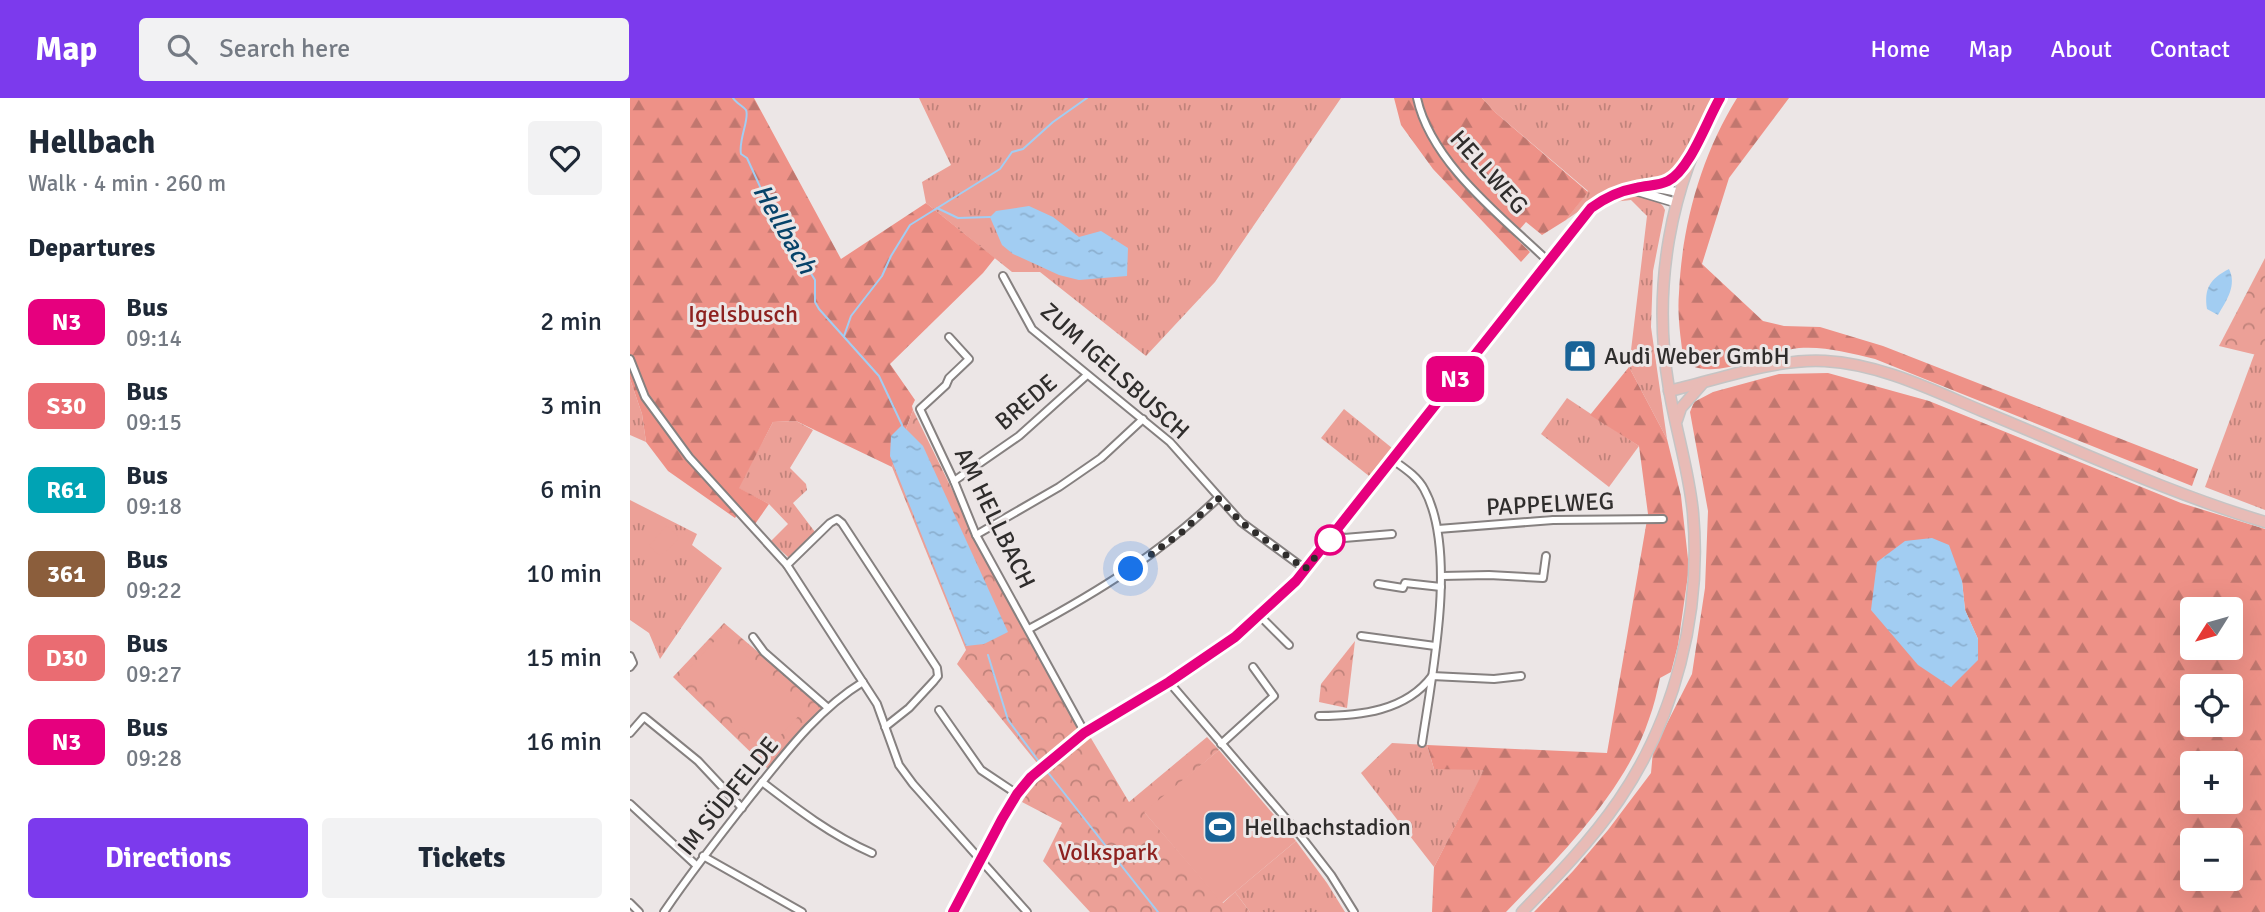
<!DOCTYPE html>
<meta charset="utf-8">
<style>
body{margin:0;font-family:Signika,sans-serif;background:#f2f2f3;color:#1f2937;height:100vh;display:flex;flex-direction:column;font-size:26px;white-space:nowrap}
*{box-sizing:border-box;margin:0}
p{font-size:23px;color:#747a83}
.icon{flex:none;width:38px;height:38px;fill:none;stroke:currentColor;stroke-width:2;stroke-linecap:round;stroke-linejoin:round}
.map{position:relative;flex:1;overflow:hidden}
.details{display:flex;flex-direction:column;background:#fff;width:630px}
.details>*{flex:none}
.badge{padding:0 14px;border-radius:10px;font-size:24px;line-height:46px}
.needle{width:46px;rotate:233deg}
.fabs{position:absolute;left:1550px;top:499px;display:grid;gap:14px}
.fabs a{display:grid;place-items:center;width:63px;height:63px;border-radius:7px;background:#fff;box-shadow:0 7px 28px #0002;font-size:35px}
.you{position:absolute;width:35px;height:35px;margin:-18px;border:5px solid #fff;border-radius:50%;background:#1a73e8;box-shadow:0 0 0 10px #1a73e833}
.map>.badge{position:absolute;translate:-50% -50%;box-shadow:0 0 0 4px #fff}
h2{padding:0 28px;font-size:26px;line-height:63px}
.round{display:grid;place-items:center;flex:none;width:74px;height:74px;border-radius:7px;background:#f2f2f3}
.headline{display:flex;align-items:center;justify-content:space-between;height:119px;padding:0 28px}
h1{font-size:33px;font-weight:800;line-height:52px}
.primary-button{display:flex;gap:14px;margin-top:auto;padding:14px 28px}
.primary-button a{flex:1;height:80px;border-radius:7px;background:#7c3aed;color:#fff;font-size:28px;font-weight:800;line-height:80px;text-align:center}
.primary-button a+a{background:#f2f2f3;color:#1f2937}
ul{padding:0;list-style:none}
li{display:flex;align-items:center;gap:21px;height:84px;padding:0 28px}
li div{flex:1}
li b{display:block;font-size:26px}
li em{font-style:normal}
li .badge{min-width:77px;font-weight:700;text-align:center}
header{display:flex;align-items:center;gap:42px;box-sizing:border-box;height:98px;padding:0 35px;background:#7c3aed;color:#fff}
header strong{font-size:33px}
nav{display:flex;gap:38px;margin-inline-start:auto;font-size:24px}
.search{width:490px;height:63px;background:#f2f2f3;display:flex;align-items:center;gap:18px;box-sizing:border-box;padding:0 24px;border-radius:7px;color:#747a83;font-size:26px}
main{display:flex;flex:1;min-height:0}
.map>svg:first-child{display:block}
</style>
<header>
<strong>Map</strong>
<div class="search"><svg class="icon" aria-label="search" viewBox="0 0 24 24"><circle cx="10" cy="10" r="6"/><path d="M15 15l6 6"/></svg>Search here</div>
<nav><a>Home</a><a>Map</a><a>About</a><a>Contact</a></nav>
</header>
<main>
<section class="details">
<div class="headline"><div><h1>Hellbach</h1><p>Walk · 4 min · 260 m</p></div><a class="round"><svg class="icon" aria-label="heart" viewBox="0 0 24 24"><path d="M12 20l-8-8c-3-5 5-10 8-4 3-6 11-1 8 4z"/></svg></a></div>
<h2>Departures</h2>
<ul>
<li><span class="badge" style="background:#e6007e;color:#fff">N3</span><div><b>Bus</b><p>09:14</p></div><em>2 min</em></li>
<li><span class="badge" style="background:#ea6c72;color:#fff">S30</span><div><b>Bus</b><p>09:15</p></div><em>3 min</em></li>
<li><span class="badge" style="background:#00a3b4;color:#fff">R61</span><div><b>Bus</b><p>09:18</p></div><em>6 min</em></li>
<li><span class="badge" style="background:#8b5e3c;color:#fff">361</span><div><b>Bus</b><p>09:22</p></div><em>10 min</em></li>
<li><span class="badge" style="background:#ea6c72;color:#fff">D30</span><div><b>Bus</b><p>09:27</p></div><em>15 min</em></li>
<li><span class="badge" style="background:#e6007e;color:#fff">N3</span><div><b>Bus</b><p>09:28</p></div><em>16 min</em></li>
</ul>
<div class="primary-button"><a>Directions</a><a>Tickets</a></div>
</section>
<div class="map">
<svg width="1635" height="814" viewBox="0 0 1635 814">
<defs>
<pattern id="grass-tufts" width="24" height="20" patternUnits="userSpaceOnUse" patternTransform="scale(1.75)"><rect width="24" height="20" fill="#eca097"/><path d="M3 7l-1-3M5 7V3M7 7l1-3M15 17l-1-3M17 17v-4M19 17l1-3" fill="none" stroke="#c0837b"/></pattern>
<pattern id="forest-firs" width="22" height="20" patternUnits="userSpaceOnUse" patternTransform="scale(1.75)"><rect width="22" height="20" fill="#ee9187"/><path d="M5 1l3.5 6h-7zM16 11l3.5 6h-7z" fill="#c1776f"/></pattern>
<pattern id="park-crowns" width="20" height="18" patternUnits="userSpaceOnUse" patternTransform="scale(1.75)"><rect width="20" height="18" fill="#eca097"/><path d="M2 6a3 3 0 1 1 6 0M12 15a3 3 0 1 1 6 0" fill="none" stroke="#c0837b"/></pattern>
<pattern id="water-ripples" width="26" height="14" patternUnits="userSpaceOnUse" patternTransform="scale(1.75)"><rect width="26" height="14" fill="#a2cdf2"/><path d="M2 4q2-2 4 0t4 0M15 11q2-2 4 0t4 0" fill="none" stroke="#8cb0d0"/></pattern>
</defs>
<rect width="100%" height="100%" fill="#ece6e6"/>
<g fill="url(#grass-tufts)">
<path d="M289,0H711L585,184L516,258L410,174H382L296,105L292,84L321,67Z"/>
<path d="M852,0H1083L1048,69L1038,79L1032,82L1006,86L975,95L936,122L958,93L866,15Z"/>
<path d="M1012,98C1022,100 1031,102 1035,112L1023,173L1021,229L1037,341L999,269L1017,118L1001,102L983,104L993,99Z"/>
<path d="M1635,238V412L1575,389L1624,257Z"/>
<path d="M0,281L12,316L16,344L0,337Z"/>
<path d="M937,300L1009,348L979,389L911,336Z"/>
<path d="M714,311L762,350L739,378L691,340Z"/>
<path d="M166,323L183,332L160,370L176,386L177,392L163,405L185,434L159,460L141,443L158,426L139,406L108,390L143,324Z"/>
<path d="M0,402L67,436L62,447L92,470L30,561L19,535L0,522Z"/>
<path d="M762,645L797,647L804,671H855L804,769L731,675Z"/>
<path d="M666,743L697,785L715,814H620L605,794Z"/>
</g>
<g fill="url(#forest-firs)" fill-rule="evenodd">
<path d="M0,0H124L211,161L296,105L365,160L353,175L260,266L285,302L282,308L283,312L262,369L166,323L143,324L109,390L139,406L125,426L110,413L105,420L38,373L16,344L12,316L0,281Z"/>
<path d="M764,0H852L866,15L958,94L936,122L912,137L896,124L884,138L900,154L891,164L803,71L771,27Z"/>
<path d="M1107,0H1159L1099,80L1072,166L1133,223L1154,228L1190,229L1253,248L1568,371L1562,388L1245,261C1220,255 1195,248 1169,250C1132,254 1090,284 1054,265C1051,243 1047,218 1049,195C1052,127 1071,58 1107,0Z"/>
<path d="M999,269L1037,341L1051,398L1059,470L1048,547L1041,574L1030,580C1027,594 1024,608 1019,621C995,694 928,760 876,814H802L804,769L854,672L804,671L797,647L977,655L1018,416L1009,348L960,317Z"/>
<path d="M1198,275L1299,303L1551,405L1635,431V814H904L943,773L978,732L1021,675L1023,653L1062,576L1075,490L1078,413L1060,314L1064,304L1083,294L1149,276ZM1332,483L1335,512L1348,541L1321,589ZM1563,511H1601V550H1563ZM1563,588H1601V626H1563ZM1563,665H1601V704H1563ZM1563,742H1601V780H1563Z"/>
</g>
<g fill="url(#park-crowns)">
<path d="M1635,160V259L1589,248Z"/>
<path d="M283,312L345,438L393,526L499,704L577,639L589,652L515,715L593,805L605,794L620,814H460L413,763L432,725L392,704L412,671L327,566L336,552L262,369Z"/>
<path d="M94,525L193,609L138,671L43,579Z"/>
<path d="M725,543L717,610L689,604L691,586Z"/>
</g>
<g fill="#eca097">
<path d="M37,427L49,440L35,455L29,457L19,448Z"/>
<path d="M92,535L174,612L137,652L55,575Z"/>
<path d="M589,652L666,743L592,805L514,714Z"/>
</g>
<g fill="url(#water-ripples)">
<path d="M399,108L423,119L449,139L471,133L498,150L497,178L449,182L429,177L383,156L372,147L360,119L366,113Z"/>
<path d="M1599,171C1607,187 1597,202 1588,217L1577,211C1574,190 1580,181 1599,171Z"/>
<path d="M272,327L293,348L378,534L354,546L336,548L260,358L261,338Z"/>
<path d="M1302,440L1319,447L1332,483L1335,512L1348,541V562L1321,589L1288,567L1241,512L1247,464L1275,443Z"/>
</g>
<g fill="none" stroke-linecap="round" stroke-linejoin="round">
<g stroke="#a2cdf2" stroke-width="2">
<path d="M103,0C106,5 113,8 116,12C120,20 108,43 111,56L117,60L137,104L185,182V204L189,211L249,278L272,327"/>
<path d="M307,110L328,120L360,119"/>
<path d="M214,238L221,218L252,178L261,158L280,127L370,71L382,54L393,51L423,24L457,0"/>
<path d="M358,557L378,622L410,665"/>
<path d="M416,672L528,814"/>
</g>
<defs>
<g id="minor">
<path d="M787,0C801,65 872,119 918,163"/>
<path d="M373,178L402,231L540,344L611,424L675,471"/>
<path d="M319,239L339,261L319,280L316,287L290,311L324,383L346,437L455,635"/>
<path d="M0,261L15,299L59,359L157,467L247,606L269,667L283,686L397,814"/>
<path d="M763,362C774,370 787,378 794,391C828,452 802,577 792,645"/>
<path d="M324,383L389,338L457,277"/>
<path d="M808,431L923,422L1033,421"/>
<path d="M706,434L714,440L762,436"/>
<path d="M346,437L429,389L471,360L513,321"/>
<path d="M157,467L200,425L207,421L212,425L307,570L308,578L304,583L279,610L255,629"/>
<path d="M812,478L859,477L913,480L916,458"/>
<path d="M748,486L773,490L775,485L811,489"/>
<path d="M630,518L659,547"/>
<path d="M399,531C471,492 529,456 588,400"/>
<path d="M731,538L805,548"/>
<path d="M123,539L134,554L197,609"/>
<path d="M0,558L3,565L0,569"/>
<path d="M539,584L670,737L701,777L724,814"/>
<path d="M309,612L351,672L387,696"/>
<path d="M689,618C730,618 776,613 802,578L864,581L891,578"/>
<path d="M0,635L14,619L68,663L112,710"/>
<path d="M591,646L644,598L623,569"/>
<path d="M132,684C167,711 201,737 242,755"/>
<path d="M0,706L66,767"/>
<path d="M73,758L172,814"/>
<path d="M0,805L9,814"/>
<path d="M34,814C61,774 91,736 121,698C154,657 187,612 233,584"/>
</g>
<g id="tertiary">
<path d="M1021,88L1040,82L1059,63"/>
<path d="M1007,93L1047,105"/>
<path d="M323,814L372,721L400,679L455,635L539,584L605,539L666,483L961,110C989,90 1017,85 1050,95"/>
</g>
<g id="primary">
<path d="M1039,293C1087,282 1146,260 1195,263C1250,266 1302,292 1352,313C1445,351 1538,395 1635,424"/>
<path d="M1047,322L1051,310L1072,286"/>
<path d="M892,814C926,779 961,743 989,702C1045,620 1072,515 1063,415C1059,373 1046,333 1039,291C1022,191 1039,88 1090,0"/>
</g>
</defs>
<use href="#minor" stroke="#868180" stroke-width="10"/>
<use href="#tertiary" stroke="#868180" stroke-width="11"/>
<use href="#primary" stroke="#c5c4c4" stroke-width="13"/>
<use href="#minor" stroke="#fff" stroke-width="6"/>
<use href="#tertiary" stroke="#fff" stroke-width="8"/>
<use href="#primary" stroke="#e8bbb6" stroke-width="10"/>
</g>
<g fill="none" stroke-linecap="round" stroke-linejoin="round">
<defs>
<path id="line" d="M323,814L372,721L387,696L401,679L454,635L539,584L605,539L666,483L961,110C976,99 989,93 1006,90C1017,87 1028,88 1038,83C1060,72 1077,22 1090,0"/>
</defs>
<use href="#line" stroke="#fff" stroke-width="16"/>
<use href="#line" stroke="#e6007e" stroke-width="10"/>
<path stroke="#2f2d2c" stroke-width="7" stroke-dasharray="0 12.6" d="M501,471L552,434L588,400L611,424L675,471L700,442"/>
</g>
<defs>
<symbol id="shop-square" viewBox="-11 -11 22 22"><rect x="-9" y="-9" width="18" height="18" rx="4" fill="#196397" stroke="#ece6e6"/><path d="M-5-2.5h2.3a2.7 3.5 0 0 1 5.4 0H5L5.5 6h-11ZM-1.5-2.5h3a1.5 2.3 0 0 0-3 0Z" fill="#fff"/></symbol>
<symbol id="stadium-square" viewBox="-11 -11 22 22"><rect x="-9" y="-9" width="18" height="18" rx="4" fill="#196397" stroke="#ece6e6"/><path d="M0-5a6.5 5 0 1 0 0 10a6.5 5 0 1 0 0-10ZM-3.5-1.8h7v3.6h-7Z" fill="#fff"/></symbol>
</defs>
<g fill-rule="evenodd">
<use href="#shop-square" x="931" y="239" width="38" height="38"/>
<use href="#stadium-square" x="571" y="710" width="38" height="38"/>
</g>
<circle fill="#fff" stroke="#e6007e" stroke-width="3.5" cx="700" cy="442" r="14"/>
<g text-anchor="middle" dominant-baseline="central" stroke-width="6" stroke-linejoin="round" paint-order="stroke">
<g font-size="24" fill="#2f2d2c" stroke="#ece6e6">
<text transform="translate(859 74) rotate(48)">HELLWEG</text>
<text transform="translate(485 273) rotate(42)">ZUM IGELSBUSCH</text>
<text transform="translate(396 304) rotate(-40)">BREDE</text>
<text transform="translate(920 406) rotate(-3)">PAPPELWEG</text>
<text transform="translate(365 420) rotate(64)">AM HELLBACH</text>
<text transform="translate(98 698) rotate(-51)">IM SÜDFELDE</text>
</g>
<g font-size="24" fill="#8e211f" stroke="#ece6e6">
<text x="113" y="216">Igelsbusch</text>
<text x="478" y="754">Volkspark</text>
</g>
<g font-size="24" fill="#2f2d2c" stroke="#ece6e6" text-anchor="start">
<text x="974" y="258">Audi Weber GmbH</text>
<text x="614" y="729">Hellbachstadion</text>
</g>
<g font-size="26" font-style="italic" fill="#074369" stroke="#ece6e6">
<text transform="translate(154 131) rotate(60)">Hellbach</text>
</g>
</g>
</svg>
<div class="fabs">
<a><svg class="needle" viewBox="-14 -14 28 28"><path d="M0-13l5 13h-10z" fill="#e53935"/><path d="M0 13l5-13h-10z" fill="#747a83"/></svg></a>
<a><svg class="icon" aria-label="locate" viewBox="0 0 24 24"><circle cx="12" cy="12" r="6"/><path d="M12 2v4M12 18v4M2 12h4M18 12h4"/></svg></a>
<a>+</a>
<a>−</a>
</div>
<div class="you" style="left:501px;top:471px"></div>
<b class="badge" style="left:825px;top:281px;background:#e6007e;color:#fff">N3</b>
</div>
</main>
